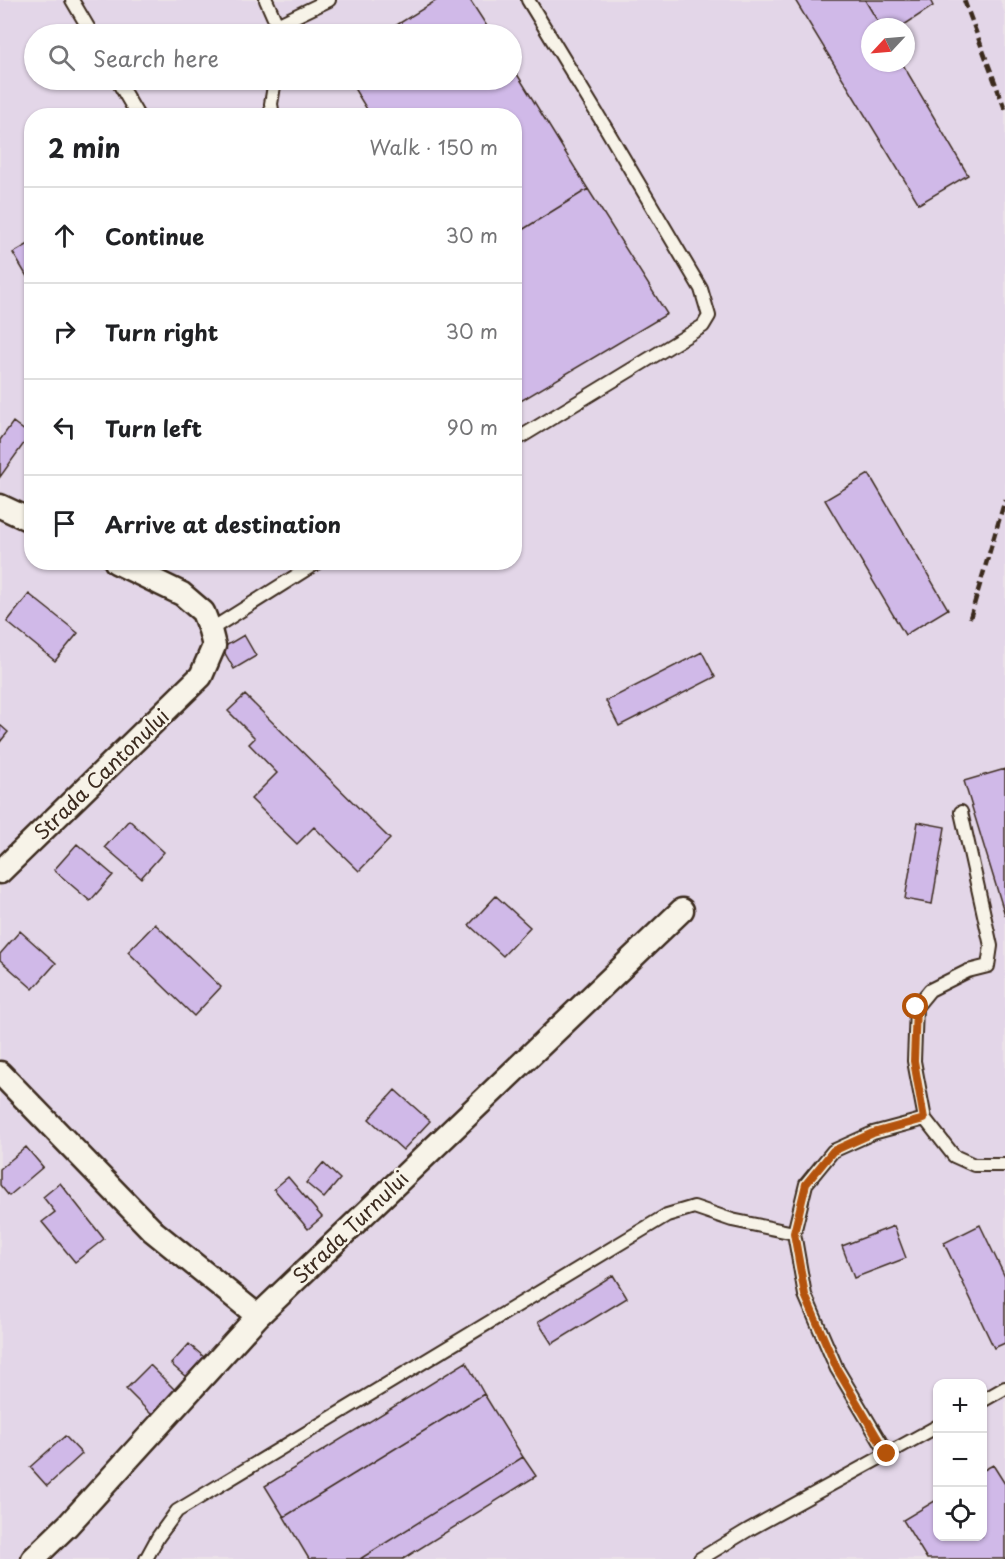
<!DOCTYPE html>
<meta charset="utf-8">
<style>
body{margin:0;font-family:"Playpen Sans",sans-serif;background:#f2f2f2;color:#202124}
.controls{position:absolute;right:18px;bottom:18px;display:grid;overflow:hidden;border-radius:12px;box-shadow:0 2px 4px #0004}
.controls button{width:54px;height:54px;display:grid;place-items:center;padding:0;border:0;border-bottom:2px solid #e0e0e0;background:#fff;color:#202124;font:30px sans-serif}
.compass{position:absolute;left:861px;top:18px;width:54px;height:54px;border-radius:50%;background:#fff;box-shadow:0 2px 4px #0004;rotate:244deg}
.stop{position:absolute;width:18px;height:18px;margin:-14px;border:4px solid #b45309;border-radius:50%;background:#fff}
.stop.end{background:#b45309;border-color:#fff;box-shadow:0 2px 6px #0008}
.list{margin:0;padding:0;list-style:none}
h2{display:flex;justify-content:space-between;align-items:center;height:78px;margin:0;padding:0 24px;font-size:26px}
h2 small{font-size:20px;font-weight:400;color:#757577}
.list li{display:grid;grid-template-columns:39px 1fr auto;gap:18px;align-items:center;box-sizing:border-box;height:96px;padding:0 24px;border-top:2px solid #e0e0e0}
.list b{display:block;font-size:22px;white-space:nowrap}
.list em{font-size:20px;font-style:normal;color:#757577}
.icon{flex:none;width:33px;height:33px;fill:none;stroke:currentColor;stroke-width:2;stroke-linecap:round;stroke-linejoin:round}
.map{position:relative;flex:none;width:1005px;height:1559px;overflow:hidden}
.search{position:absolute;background:#fff;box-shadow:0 2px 4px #0004;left:24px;top:24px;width:498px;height:66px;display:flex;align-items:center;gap:15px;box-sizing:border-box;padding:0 21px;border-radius:33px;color:#757577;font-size:22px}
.panel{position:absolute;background:#fff;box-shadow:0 2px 4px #0004;left:24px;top:108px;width:498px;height:462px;border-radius:24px}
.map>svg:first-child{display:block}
.built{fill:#e3d6e8;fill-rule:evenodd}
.building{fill:#d0b9e8;stroke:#3b2a1e;stroke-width:1.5}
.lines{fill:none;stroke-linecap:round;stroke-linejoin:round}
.service-casing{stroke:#3b2a1e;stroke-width:16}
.minor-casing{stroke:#3b2a1e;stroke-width:27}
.service{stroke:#f7f3e8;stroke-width:12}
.minor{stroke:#f7f3e8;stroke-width:22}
.rail{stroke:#3b2a1e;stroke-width:4.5;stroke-dasharray:9 4.5;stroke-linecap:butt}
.route{stroke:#b45309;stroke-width:8}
.labels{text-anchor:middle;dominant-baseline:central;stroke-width:5;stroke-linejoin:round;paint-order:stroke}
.street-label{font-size:20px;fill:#3b2a1e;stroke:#f7f3e8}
</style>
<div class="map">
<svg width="1005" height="1559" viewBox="0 0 1005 1559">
<rect width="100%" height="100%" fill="#ebe2e8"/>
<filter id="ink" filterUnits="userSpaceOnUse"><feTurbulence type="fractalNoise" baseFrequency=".0167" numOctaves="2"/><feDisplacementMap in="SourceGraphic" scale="12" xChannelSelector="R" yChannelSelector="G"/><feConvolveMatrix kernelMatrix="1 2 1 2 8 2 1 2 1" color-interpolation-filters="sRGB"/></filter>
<g filter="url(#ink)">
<!-- built -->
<path class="built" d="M0 0H1000L1005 14V1559H0ZM870 27H906V63H870ZM34 34H512V80H34ZM32 116H514V562H32ZM938 1384H982V1536H938Z"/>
<!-- building -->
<path class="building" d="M437 0H470L492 34H382Z
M795 0H865L881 27H870V63H902L968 175 919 204Z
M865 0H930L933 6 901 27H881Z
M512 66 588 189 514 235V116H371L349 80H512Z
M588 189 667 314 514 405V235Z
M32 242V285L13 253Z
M13 422 30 435 0 477V440Z
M869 474 948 609 905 635 825 500Z
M29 594 78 633 55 661 7 622Z
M244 635 256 656 234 669 222 648Z
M702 652 715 677 619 726 606 701Z
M245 695 390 839 359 871 314 827 297 844 251 799 277 773 249 744 255 738 228 711Z
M0 725 8 732 0 742Z
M1005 769V915L964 781Z
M129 820 164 852 141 878 105 847Z
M918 822 945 827 932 904 905 899Z
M77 844 113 875 90 901 54 870Z
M496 896 530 927 503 956 469 925Z
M155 924 221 987 194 1016 128 952Z
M20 931 56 963 33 989 0 960V954Z
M395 1090 430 1121 403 1150 369 1119Z
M26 1147 43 1167 9 1196 0 1185V1169Z
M323 1163 340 1179 324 1198 306 1183Z
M288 1177 322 1217 308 1229 274 1189Z
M60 1183 104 1239 75 1262 42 1222 55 1212 43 1197Z
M980 1225 1005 1277V1343L994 1348 944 1243Z
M894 1226 906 1258 854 1278 842 1246Z
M613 1275 627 1298 552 1344 538 1322Z
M189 1344 204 1357 186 1377 171 1364Z
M466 1362 484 1394 284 1517 265 1486Z
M150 1365 176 1391 152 1415 126 1389Z
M484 1394 523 1457 360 1559H309L284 1517Z
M65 1436 82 1454 47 1486 30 1467Z
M523 1457 536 1476 403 1559H360Z
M993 1465 1005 1484V1559H927L903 1520 938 1499V1536H982V1471Z"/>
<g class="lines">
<defs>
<path id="service" d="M72 0 92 34
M266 0 277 25V34
M277 25 329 0
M117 80 138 116
M273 116 271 104 275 80
M514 441 703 326 709 316 701 289 607 130 528 0
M210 630 318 562
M961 812 991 946 988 966 968 971 930 990 916 1007 914 1061 925 1119 954 1156 974 1165H1005
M982 1401 1005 1388
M887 1453 837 1369 805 1295 794 1233 806 1184 833 1151 873 1133 925 1119
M146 1559 158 1537 177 1511 667 1215 694 1207 732 1220 794 1233
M700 1559 748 1530 938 1426"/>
<path id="minor" d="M0 506 32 521
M0 872 201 676 214 646 210 630 203 612 182 594 116 562
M0 1073 153 1231 258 1316
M33 1559 68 1525 258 1316 682 910"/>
</defs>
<!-- service casing -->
<use href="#service" class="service-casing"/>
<!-- minor casing -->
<use href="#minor" class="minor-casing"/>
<!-- service -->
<use href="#service" class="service"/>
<!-- minor -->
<use href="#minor" class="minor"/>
<!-- rail -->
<path class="rail" d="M964 0 1005 109
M970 618 1005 500"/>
</g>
</g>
<g class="lines" filter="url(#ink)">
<!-- route -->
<path class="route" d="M887 1454 837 1369 805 1295 794 1233 806 1184 833 1151 873 1133 924 1119 914 1061 916 1007"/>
</g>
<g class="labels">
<!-- street labels -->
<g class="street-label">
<text transform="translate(101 774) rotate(-44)">Strada Cantonului</text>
<text transform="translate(350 1227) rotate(-44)">Strada Turnului</text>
</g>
</g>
</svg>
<div class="controls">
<button>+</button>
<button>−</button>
<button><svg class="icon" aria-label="locate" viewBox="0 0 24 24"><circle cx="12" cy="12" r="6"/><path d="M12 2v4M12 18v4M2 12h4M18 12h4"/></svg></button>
</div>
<svg class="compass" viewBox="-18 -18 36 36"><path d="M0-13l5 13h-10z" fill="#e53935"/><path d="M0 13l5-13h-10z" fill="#757577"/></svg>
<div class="stop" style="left:916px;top:1007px"></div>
<div class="stop end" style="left:887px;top:1454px"></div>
<div class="search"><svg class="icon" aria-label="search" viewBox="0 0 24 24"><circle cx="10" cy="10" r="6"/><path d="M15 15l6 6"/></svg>Search here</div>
<section class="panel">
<h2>2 min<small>Walk · 150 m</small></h2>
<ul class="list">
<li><svg class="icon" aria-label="ahead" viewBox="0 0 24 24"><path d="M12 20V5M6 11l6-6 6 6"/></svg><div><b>Continue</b></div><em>30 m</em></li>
<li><svg class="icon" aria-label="right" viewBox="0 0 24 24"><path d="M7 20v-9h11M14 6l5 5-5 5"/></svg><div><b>Turn right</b></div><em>30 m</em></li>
<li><svg class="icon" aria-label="left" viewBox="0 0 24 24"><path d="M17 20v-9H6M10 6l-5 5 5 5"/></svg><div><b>Turn left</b></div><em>90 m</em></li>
<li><svg class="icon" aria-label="arrive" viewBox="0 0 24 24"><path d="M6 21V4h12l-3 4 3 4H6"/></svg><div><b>Arrive at destination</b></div></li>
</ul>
</section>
</div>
